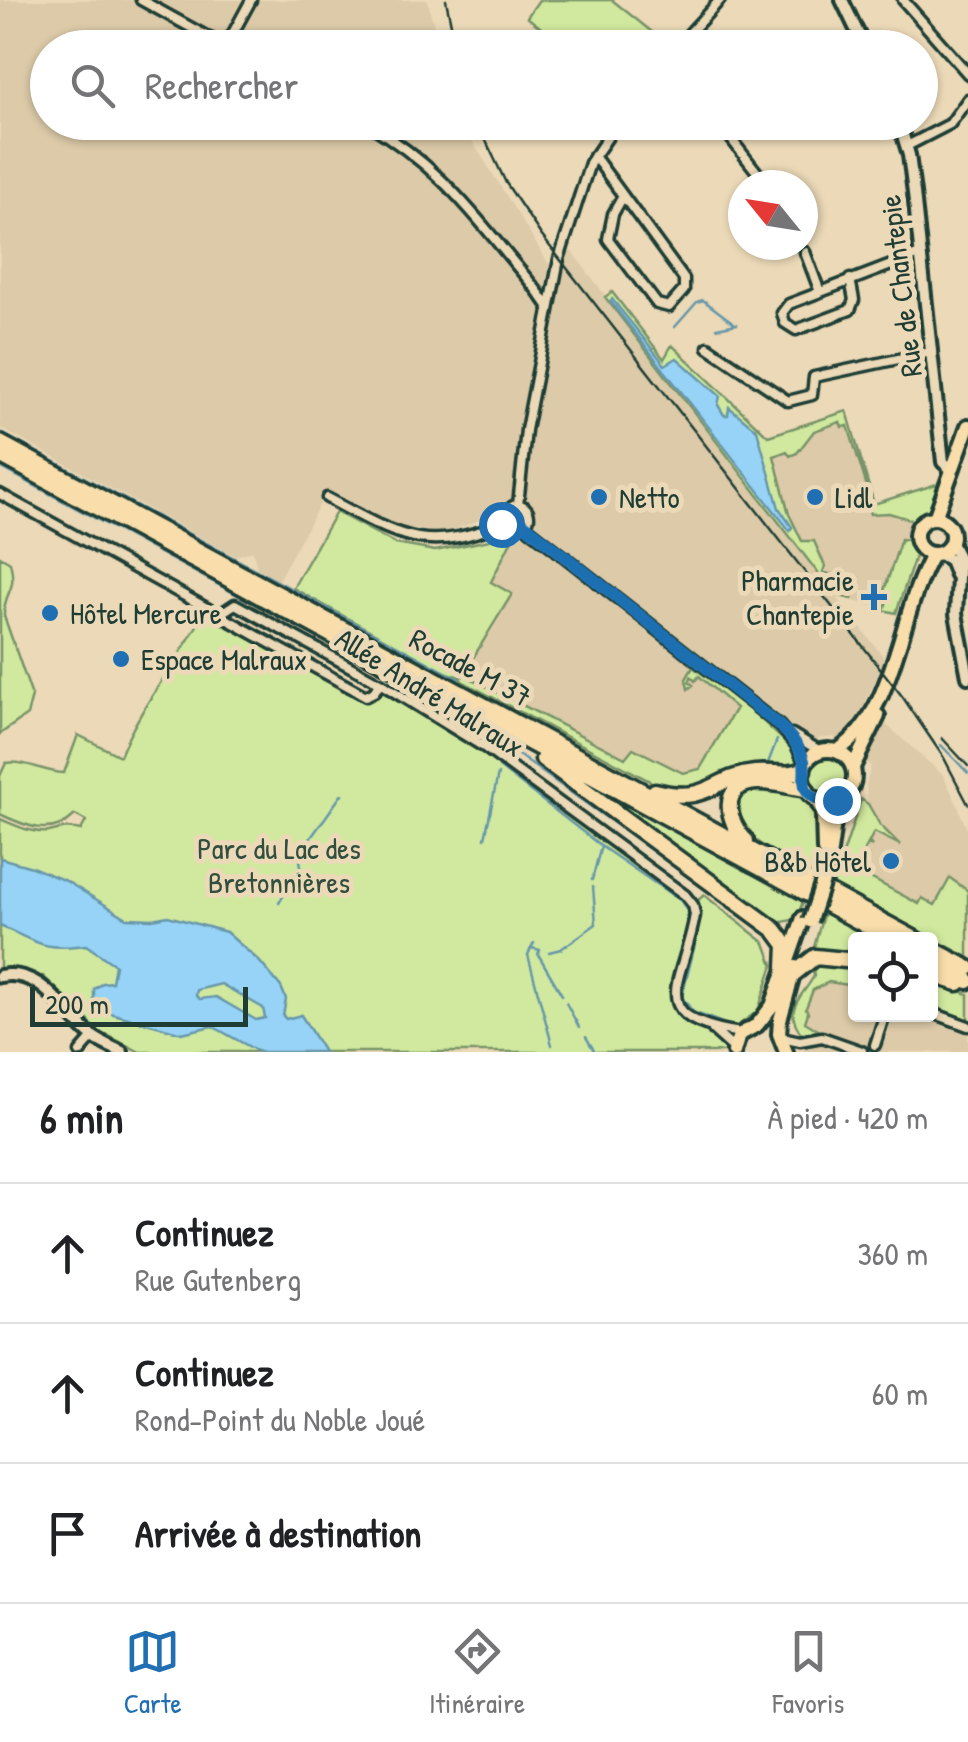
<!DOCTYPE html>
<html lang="fr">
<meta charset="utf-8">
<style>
body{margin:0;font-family:"Patrick Hand",sans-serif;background:#f6f6f6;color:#202124}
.controls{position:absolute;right:30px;bottom:30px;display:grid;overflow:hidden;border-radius:10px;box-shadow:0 2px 8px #0004}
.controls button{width:90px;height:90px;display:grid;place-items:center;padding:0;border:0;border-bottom:2px solid #e0e0e0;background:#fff;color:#202124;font:50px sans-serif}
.compass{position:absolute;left:728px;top:170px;width:90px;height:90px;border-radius:50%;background:#fff;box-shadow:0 2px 8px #0004;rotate:300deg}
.scale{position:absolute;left:30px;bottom:25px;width:218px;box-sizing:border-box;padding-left:10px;border:5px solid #1f3d34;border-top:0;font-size:28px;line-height:35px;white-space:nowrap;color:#1f3d34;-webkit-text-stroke:8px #ebd9b7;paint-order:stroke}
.stop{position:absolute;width:30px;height:30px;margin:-22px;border:8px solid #1f6fb2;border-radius:50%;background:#fff}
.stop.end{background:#1f6fb2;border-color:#fff;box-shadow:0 2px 10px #0008}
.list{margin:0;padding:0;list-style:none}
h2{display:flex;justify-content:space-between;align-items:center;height:130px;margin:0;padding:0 40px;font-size:42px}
h2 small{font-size:32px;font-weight:400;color:#757577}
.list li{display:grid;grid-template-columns:65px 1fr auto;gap:30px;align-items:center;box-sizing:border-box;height:140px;padding:0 40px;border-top:2px solid #e0e0e0}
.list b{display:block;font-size:38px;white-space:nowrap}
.list p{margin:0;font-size:32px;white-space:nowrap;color:#757577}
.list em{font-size:32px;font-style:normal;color:#757577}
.icon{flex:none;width:55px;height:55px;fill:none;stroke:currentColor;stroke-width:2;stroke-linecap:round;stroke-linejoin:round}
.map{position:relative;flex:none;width:968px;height:1052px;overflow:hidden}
.search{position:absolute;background:#fff;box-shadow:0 2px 8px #0004;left:30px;right:30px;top:30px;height:110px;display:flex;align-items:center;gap:25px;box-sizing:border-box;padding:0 35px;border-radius:55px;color:#757577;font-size:38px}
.sheet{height:550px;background:#fff}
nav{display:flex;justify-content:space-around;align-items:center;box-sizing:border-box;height:140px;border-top:2px solid #e0e0e0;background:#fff;font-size:28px;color:#757577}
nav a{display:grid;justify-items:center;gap:5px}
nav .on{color:#1f6fb2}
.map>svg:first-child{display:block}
.built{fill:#dccaa8}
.green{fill:#d1e99e;stroke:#789369;stroke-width:2.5}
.water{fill:#97d3f7;stroke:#6797a9;stroke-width:2.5;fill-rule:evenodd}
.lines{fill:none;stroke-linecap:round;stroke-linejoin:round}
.stream{stroke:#6797a9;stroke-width:2.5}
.minor-casing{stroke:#1f3d34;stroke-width:15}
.tertiary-casing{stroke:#1f3d34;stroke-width:18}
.primary-casing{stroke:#1f3d34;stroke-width:20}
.trunk-casing{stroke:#1f3d34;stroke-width:21}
.minor{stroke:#ebd9b7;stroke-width:8}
.tertiary{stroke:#ebd9b7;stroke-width:10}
.primary{stroke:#f9deab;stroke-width:12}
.trunk{stroke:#f9deab;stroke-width:14}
.rail{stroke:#1f3d34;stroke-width:2.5}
.primary-bridge-casing{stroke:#1f3d34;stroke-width:20;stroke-linecap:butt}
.primary-bridge{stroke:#f9deab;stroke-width:12}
.route{stroke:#1f6fb2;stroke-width:12}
.poi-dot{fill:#1f6fb2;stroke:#ebd9b7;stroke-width:4}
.labels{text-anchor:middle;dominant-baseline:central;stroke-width:10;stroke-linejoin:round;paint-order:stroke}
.street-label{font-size:30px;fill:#1f3d34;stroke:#ebd9b7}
.poi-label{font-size:30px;fill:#1f3d34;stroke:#ebd9b7;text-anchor:start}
.park-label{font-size:30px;fill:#314e3f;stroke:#ebd9b7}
</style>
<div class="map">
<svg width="968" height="1052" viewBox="0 0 968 1052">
<rect width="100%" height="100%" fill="#ebd9b7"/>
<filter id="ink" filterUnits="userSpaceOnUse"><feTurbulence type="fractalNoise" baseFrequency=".01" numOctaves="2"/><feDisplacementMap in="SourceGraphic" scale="20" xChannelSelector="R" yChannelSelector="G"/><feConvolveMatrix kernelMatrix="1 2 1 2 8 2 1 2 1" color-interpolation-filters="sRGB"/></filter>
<g filter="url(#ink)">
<!-- built -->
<path class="built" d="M0 0H427L440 47 48 48V122L461 123 548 263 564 275 569 248 803 553 768 436 847 411 874 504 940 483 934 504 912 518 906 538 916 554 896 613 836 596 885 659 864 705 943 775 957 804 968 832V891L949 878 927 919 846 863 868 804 866 784 871 766 834 737 819 738 797 767 646 781 462 681 460 677 494 628 512 594 491 583 513 535 492 515 445 533 396 526 327 491 278 580 257 568 253 551 235 556 0 428Z
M829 982 855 986 856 1014H930L931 1008 968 1022V1052H804L803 1036 815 1033 805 1023 811 991Z"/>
<!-- green -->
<path class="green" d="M539 0H612L652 32 640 47H566L527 17Z
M612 292 664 359 672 345 768 436 847 411 874 504 940 483 929 513 912 520 889 513 870 514 863 493 868 490 848 426 842 427 840 422 814 431 797 453 790 456 787 451 774 456 789 514 802 541H814L825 566 823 572 857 583 852 599 835 595 605 297Z
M336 512 396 544 435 551 514 535 491 582 512 594 462 676H466L625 758 633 748 683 773 700 769 736 708 699 676 695 681 691 677 689 682 693 685 688 689 686 679 693 667 752 711 797 753V767L689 790 661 787 462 681 460 677 445 672 293 588Z
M901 539 909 540 916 554 896 613 884 610 889 595 884 591Z
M0 556 10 562C18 594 3 590 4 616L32 696 27 715 0 734Z
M220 614 366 695 380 683 484 747 694 904 704 895 765 943 773 965 758 1011 741 1023 727 1047V1052H140L107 1035 102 1038 84 1024 89 1021 43 976C32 980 16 969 0 972V819C15 825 32 834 49 832 62 829 67 827 81 830L86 821 75 815C52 838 25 826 0 814V776L6 763C26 760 46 773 64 773L78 735 120 756C141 704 177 663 203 615Z
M806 775a22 22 0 1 1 44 0a22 22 0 1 1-44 0Z
M752 786C766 788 787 786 799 791 835 807 820 849 812 873L760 844 737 825 736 799Z
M603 790 803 901 797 919 778 923 603 794Z
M861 799 868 804 880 825 900 845 874 832 869 842 872 846 868 844 863 853 868 856 866 859 862 857 859 864 862 866 859 872 919 904 922 898 935 905 950 878 968 891V957L833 885Z
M824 912 876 939H856L855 956 812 954Z
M812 961 855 964V986L829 982 813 990 806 1008 808 1013 805 1022 818 1030 803 1036C781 1008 802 998 814 976Z
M930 979 968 994V1022L931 1008Z"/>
<!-- water -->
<path class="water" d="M612 299 665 365 677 358 720 396 718 405 724 415H728L729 407 757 430 779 508 792 527 790 531 610 301Z
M0 858 32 867 66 881 127 918 152 919 168 916 226 932 259 961 281 987 286 999 283 1016 286 1019 301 1015 324 1052H259L212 1026 182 1033 103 1011 94 1003V989L103 983 112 982 115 965 86 945C41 951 38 942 0 926ZM221 984 263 1008 265 1018 256 1020 216 997 200 999 196 996 197 990Z"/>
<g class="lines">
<!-- stream -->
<path class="stream" d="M675 327 697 302 703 300 735 324
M717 328 737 324
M0 432 459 679
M0 467 388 676 493 737 768 933
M941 745 968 773
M768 763 777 740
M499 767 601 846 592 880
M485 838 498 774
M602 847 681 901 687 911V922
M300 853 342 794
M279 903 301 866 300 860
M697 936 682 997 693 1012 725 1024
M534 943 531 948 540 950 538 954 562 995
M531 948 528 955 552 1045
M549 952 561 949 596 924 593 887
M566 1003 579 1027
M586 1037 595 1052"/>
<defs>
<path id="minor" d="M141 0 228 48
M903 0 968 74
M226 46 251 0
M676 48 720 0
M365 122C428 160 460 196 506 253 521 272 537 288 549 308
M718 122 767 185
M907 146 950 124 968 99
M594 156 684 279V290L669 307 657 304 608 239 613 214 622 198
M805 252 820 292
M850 279 854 300 850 310 796 330 785 323 782 313 789 304 920 254
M708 347 788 401 812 395 814 377 931 352
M0 494 366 696 374 692 380 683
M327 498C401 538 426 555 509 521
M518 505 526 430 559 259 590 163 618 122
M507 516a11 11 0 1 1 22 0a11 11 0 1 1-22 0Z
M524 525 780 726 796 745 805 764
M220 614 235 604 380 683 484 747 685 895 693 905 695 915C684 983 640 1018 741 1033
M792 734 820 751
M930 1012 968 1026
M713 1030 734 1049
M782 1037 800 1041 822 1037 862 1051
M875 1045 885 1014
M80 1052 93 1037"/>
<path id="tertiary" d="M842 0 865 48
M899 122 909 155 914 193 943 462 952 470
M951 543 959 559 956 614 968 677
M940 554 950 560 956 575
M0 976C42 967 64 1014 92 1036 101 1043 112 1047 122 1052"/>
<path id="primary" d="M935 518 968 426
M916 536a18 18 0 1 1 36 0a18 18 0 1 1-36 0Z
M802 776a26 26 0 1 1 52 0a26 26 0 1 1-52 0Z
M837 751C897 713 898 612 933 554
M853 767 878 716
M816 799 823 813 824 850
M828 866 837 800
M734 1052 739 1035 757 1025 772 1006 803 918
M786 1052 779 1034 780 1020 795 967"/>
<path id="trunk" d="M0 443 915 939
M0 455 891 939
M543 759 775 930 786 945 785 967
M655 791C710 805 712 777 755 773 773 771 785 777 803 770
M746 841C726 821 719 784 757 782 773 781 790 787 806 789
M930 948 968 968
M930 961 968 981
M930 974 958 983
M792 975 815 957 856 961"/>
</defs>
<!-- minor casing -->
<use href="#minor" class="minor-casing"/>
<!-- tertiary casing -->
<use href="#tertiary" class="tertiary-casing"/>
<!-- primary casing -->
<use href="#primary" class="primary-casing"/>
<!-- trunk casing -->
<use href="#trunk" class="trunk-casing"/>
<!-- minor -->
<use href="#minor" class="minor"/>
<!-- tertiary -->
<use href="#tertiary" class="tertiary"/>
<!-- primary -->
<use href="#primary" class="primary"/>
<!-- trunk -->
<use href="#trunk" class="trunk"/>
<!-- rail -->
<path class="rail" d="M446 0 456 48
M477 122 506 183 541 235 902 696 944 758 968 804
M942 738 968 766"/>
<defs>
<path id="primary-bridge" d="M810 921 828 866"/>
</defs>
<!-- primary-bridge casing -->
<use href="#primary-bridge" class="primary-bridge-casing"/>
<!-- primary-bridge -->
<use href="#primary-bridge" class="primary-bridge"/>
</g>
</g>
<g class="lines" filter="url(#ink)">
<!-- route -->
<path class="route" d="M501 524 509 521 516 526 524 524 780 726C789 734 801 748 804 761 807 781 796 790 823 802L837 800"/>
</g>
<!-- markers -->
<g class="poi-dot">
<circle cx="599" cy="497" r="10"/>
<circle cx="815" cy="497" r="10"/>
<path d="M869 582h10v10h10v10h-10v10h-10v-10h-10v-10h10z"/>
<circle cx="50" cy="613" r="10"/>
<circle cx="121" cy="659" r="10"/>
<circle cx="891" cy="861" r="10"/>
</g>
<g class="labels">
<!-- street labels -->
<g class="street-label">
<text transform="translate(900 286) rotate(-97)">Rue de Chantepie</text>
<text transform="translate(471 667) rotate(28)">Rocade M 37</text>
<text transform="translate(430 692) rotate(32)">Allée André Malraux</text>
</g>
<!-- poi labels -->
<g class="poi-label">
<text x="619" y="497">Netto</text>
<text x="835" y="497">Lidl</text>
<text x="854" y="580" text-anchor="end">Pharmacie<tspan x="854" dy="34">Chantepie</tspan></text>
<text x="70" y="613">Hôtel Mercure</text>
<text x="141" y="659">Espace Malraux</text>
<text x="871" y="861" text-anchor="end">B&amp;b Hôtel</text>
</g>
<!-- park labels -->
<g class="park-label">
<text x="279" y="848">Parc du Lac des<tspan x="279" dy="34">Bretonnières</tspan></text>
</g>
</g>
</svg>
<div class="controls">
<button><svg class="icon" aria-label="locate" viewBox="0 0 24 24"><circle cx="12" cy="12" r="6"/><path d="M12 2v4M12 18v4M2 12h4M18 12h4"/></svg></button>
</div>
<svg class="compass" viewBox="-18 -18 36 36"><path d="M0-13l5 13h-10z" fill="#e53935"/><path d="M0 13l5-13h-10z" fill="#757577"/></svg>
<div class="scale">200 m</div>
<div class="stop" style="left:501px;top:524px"></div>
<div class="stop end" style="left:837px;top:800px"></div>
<div class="search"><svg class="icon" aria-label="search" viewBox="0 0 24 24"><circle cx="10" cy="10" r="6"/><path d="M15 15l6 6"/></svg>Rechercher</div>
</div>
<section class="sheet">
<h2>6 min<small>À pied · 420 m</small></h2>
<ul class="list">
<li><svg class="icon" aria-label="ahead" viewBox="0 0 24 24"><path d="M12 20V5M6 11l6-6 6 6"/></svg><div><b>Continuez</b><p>Rue Gutenberg</p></div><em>360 m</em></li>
<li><svg class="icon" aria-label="ahead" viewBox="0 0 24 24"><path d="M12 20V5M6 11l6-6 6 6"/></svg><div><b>Continuez</b><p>Rond-Point du Noble Joué</p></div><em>60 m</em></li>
<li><svg class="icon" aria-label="arrive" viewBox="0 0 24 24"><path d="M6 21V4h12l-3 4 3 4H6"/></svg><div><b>Arrivée à destination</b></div></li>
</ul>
</section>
<nav>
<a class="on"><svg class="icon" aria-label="map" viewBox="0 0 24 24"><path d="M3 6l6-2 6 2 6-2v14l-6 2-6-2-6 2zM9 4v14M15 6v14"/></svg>Carte</a>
<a><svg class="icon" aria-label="directions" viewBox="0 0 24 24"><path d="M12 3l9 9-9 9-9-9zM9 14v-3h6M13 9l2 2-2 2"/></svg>Itinéraire</a>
<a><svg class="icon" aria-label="saved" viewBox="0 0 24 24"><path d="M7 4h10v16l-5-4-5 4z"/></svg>Favoris</a>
</nav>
